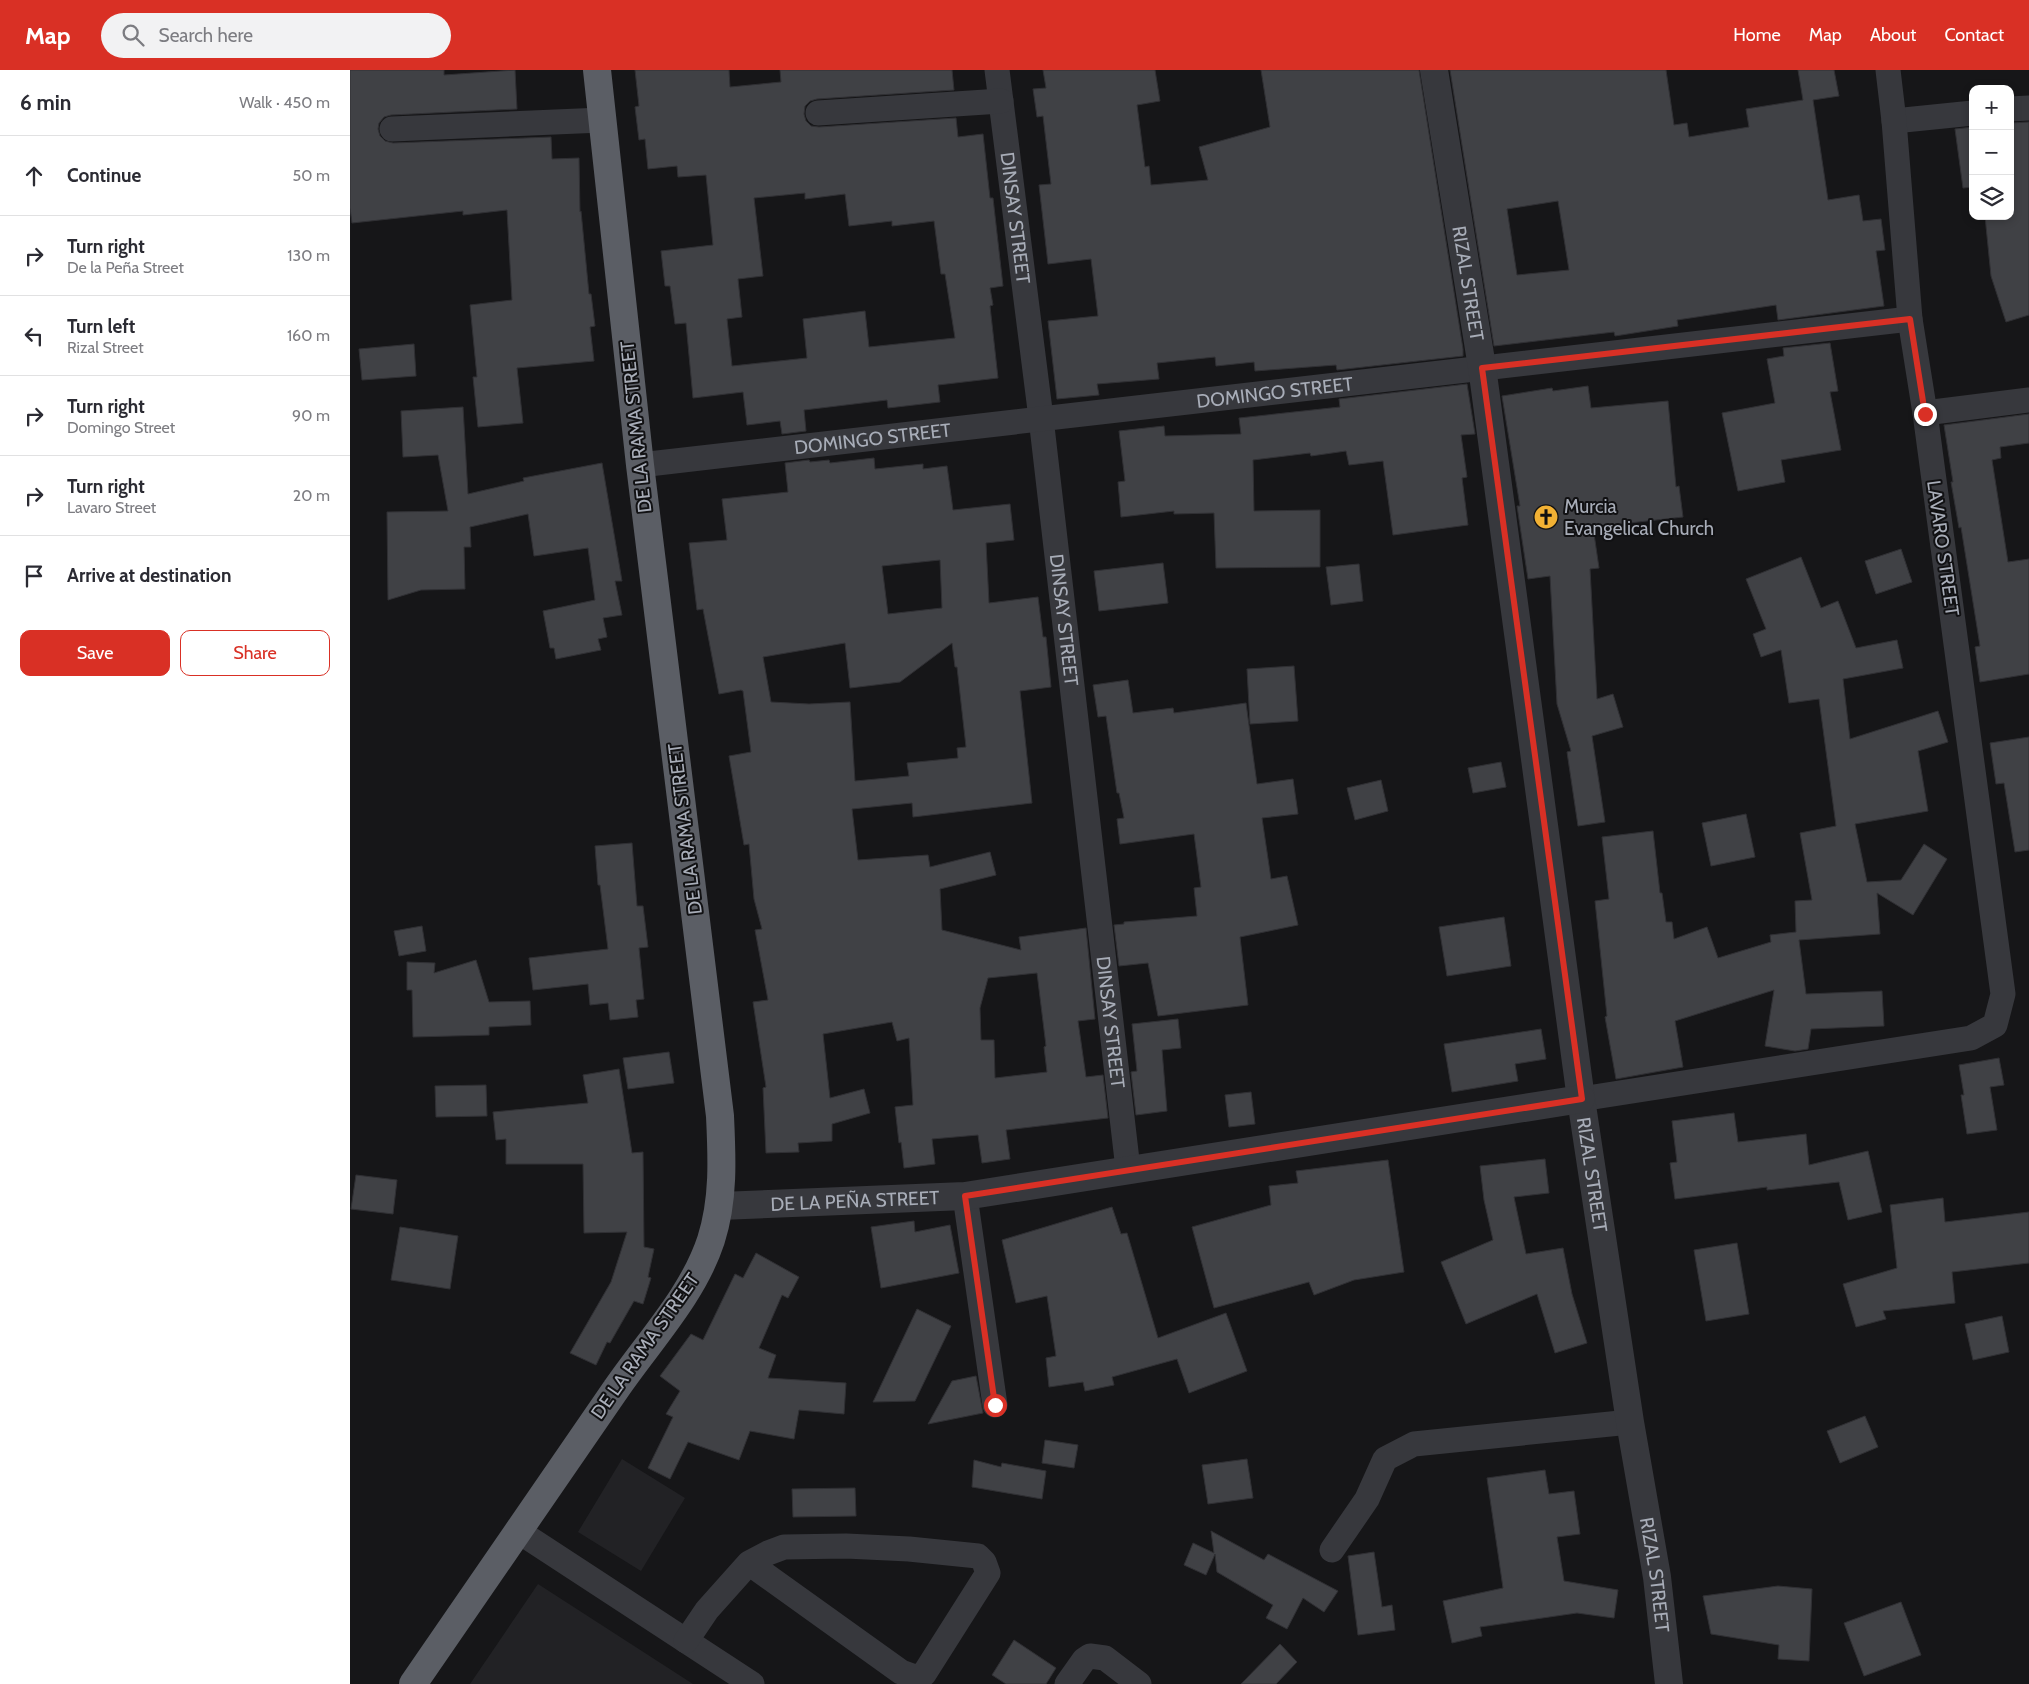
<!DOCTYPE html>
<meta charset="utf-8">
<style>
body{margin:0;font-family:Cabin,sans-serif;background:#f2f2f3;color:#2b2b33}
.controls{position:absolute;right:15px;top:15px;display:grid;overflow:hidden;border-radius:10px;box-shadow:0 2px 8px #0003}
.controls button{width:45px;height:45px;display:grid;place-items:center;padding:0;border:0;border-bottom:1px solid #e1e1e2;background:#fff;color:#2b2b33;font:25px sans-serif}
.stop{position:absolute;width:15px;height:15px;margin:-11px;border:4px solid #d93025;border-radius:50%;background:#fff}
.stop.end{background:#d93025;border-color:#fff;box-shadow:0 1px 5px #0008}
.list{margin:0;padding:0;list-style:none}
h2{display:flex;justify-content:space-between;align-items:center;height:65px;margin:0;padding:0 20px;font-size:21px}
h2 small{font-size:16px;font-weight:400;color:#7c7c81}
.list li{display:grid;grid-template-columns:32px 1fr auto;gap:15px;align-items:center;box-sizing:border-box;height:80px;padding:0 20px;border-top:1px solid #e1e1e2}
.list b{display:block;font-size:19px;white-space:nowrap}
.list p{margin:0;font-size:16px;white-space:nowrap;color:#7c7c81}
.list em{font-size:16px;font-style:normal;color:#7c7c81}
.actions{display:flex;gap:10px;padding:15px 20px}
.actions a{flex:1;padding:11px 0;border:1px solid #d93025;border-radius:10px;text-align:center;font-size:18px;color:#d93025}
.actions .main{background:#d93025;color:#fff}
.icon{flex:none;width:28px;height:28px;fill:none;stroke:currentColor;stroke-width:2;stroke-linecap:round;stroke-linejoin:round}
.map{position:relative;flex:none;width:1679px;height:1614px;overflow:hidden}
header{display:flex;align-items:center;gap:30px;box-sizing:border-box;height:70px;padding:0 25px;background:#d93025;color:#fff}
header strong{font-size:24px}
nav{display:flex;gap:28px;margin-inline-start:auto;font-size:18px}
.search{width:350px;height:45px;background:#f2f2f3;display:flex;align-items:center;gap:12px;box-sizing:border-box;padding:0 18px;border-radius:28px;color:#7c7c81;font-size:19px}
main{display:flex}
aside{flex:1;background:#fff}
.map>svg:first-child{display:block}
.built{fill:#222225}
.building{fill:#404145;stroke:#303034;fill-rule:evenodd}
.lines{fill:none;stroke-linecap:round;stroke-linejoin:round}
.minor{stroke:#37383d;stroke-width:25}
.tertiary{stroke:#37383d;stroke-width:28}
.trunk{stroke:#5b5e65;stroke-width:28}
.route{stroke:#d93025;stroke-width:6}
.labels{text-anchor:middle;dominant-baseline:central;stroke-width:4;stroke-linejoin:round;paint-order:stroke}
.street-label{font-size:19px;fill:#a8adb8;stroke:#111113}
.poi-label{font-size:19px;fill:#a8adb8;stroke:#111113;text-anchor:start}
</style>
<header>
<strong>Map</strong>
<div class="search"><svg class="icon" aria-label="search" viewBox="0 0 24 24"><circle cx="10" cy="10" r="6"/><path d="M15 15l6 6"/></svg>Search here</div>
<nav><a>Home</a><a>Map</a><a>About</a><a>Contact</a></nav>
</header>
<main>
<aside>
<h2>6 min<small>Walk · 450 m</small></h2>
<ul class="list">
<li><svg class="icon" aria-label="ahead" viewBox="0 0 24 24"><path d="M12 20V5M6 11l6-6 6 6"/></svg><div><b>Continue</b></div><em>50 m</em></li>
<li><svg class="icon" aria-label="right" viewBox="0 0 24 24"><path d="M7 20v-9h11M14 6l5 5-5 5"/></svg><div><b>Turn right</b><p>De la Peña Street</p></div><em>130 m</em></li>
<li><svg class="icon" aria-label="left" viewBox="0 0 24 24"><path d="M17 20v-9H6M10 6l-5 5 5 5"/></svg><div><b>Turn left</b><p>Rizal Street</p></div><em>160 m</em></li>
<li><svg class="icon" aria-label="right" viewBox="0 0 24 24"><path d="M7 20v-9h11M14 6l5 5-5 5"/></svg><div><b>Turn right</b><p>Domingo Street</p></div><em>90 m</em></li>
<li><svg class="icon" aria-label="right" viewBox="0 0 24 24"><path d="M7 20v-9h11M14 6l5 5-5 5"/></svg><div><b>Turn right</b><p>Lavaro Street</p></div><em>20 m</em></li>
<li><svg class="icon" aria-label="arrive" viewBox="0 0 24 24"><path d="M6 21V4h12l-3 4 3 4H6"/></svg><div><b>Arrive at destination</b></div></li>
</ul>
<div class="actions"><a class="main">Save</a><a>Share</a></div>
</aside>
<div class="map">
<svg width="1679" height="1614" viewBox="0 0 1679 1614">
<rect width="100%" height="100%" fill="#161618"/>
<!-- built -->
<path class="built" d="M272 1389 335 1428 291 1501 228 1462Z
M188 1514 343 1614H120Z"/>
<!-- building -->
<path class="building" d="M0 0H94V5L165 0 167 39 41 45 34 47 29 53 28 59 30 66 35 71 43 73 201 67 202 89 229 88 230 142 231 141 239 224H241L245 256 240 257 244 291 167 298 173 353 128 357 123 307H127L120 235 162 230 157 140 113 145V141L2 153 0 138Z
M285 0H379L380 17 431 12 430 0H602L604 20 467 29 460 31 455 36 454 44 456 51 461 56 469 57 606 48 608 67 633 64 640 128H643L653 216 640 218 643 235 640 236 648 308 588 315 590 332 538 338 537 330 454 340 456 361 432 364 430 351 397 355 393 322 343 328 336 253 325 254 320 216H315L311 181 363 175 356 105 328 107 327 96 298 99 295 69 289 70 285 37 289 36ZM455 123V129L495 124 499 156 542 151V156L584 151 591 204H595L605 268 519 277 515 241 453 249 457 288 382 296 377 249 392 247 388 209 413 206 404 128Z
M693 0H805L810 31 787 35 795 97 799 96 801 115 858 110 849 77 920 57 911 0H1069L1113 279V286L987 300 986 295 905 301 904 292 866 296 865 287 807 293 809 309 747 314 749 325 707 329 698 251 748 246 741 189 698 194 689 115 701 114 693 46 687 47 683 19 696 18Z
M1100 0H1316L1324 55 1337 53 1339 67 1399 57 1396 39 1453 30 1448 0H1484L1489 26 1463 30 1478 130 1509 125 1513 151 1531 149 1535 180 1526 181 1534 236 1428 250 1426 235 1327 250 1328 256 1265 266 1264 262 1144 276ZM1208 131 1219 200 1167 205 1157 139Z
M1679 52V245L1656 252 1641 206 1635 146H1660V53Z
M1623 57V117L1613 118 1605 59Z
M1480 273 1488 321 1480 322 1491 380 1431 390 1435 412 1388 421 1372 343 1425 333 1417 289 1434 286 1433 278Z
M64 274 66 306 12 310 9 279Z
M1117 314 1125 364 1111 365 1117 407 1112 408 1118 455 1043 465 1033 391 999 395 996 381 961 386 960 383 903 390 904 441 970 440V497L866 498 864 443 824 444V441L771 447 768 412 775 411 769 361 814 356 815 366 891 364 889 348 990 337 989 329Z
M1238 316 1241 338 1318 331 1326 417 1329 416 1333 447 1243 457 1249 498 1240 499 1247 629 1263 624 1273 657 1242 666 1255 752 1228 756 1217 682 1221 681 1207 634 1200 506 1178 509 1167 436H1170L1152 326 1202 318 1203 321Z
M113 337 118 424 174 411 173 408 252 393 272 511H265L272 545 253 548 257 567 248 569 251 580 206 589 204 578H200L193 541 245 530 238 478 184 486 178 444 120 457 121 477H114L115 519 71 520 38 530 37 442 98 441 88 385 53 387 51 341Z
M1679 344V373L1650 377 1651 388 1642 390 1658 492 1679 489V604L1630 612 1625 577 1630 576 1611 457 1609 458 1601 412H1603L1594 355Z
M524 388 525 399 573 394V399L597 396 603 440 660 434 664 470 636 473 639 533 688 527 693 567H696L701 617 670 621 682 733 563 747 562 733 502 739 508 790 578 785 580 797 640 782 646 805 590 819 592 860 671 880 669 867 736 858 745 949 728 951 736 1007 753 1005 758 1048 656 1060 660 1089 632 1093 628 1065 582 1069 585 1094 554 1098 551 1072 549 1073 545 1037 563 1035 559 968 547 971 542 952 473 964 480 1028 514 1019 520 1043 482 1054V1071L448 1073 449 1082 416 1083 413 1018 416 1017 403 932 418 930 405 860 412 859 404 829 399 774 394 775 379 686 401 682 393 621 391 620 369 624 353 539 347 540 339 473 377 470 372 429 438 422 435 393 459 390 460 392 479 390 480 393ZM590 490 592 538 538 544 532 496ZM495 573 500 618 550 612 602 573 605 597H607L616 677 607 678 608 688 557 693 559 706 505 711 500 632 459 634 421 632 413 587ZM687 903 696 976 694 977 697 1002 645 1008 644 970H631L630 938 638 908Z
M1551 479 1562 512 1526 524 1515 491Z
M1451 487 1471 538 1488 531 1506 578 1547 570 1553 598 1493 609 1500 669 1588 641 1598 672 1568 681 1578 741 1505 754 1517 812 1551 810 1574 774 1597 789 1563 845 1527 823 1530 864 1449 870 1456 924 1532 921 1534 956 1461 959 1458 979 1445 981 1415 976 1424 920 1325 951 1333 997 1266 1009 1255 947 1257 946 1245 831 1259 829 1252 767 1303 761 1310 823H1312L1316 852H1322L1324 869 1357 857 1368 888 1421 872 1420 865 1446 862 1445 831 1462 830 1450 763 1486 756 1469 629 1439 633 1431 580 1411 587 1403 564 1416 559 1396 509Z
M813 493 818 533 749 541 744 501Z
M1009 494 1013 531 981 535 976 497Z
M944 596 948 651 900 654 897 599Z
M778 610 783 643 823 638 824 643 896 633 907 714 943 709 948 744 912 748 921 809 937 806 948 855 890 867 898 935 808 946 798 893 769 896 764 855 774 854V852L847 846 844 818 851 817 844 764 770 774 767 749 774 748 769 723H767L756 646 748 647 743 615Z
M1679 667V780L1665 782 1654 713 1646 714 1640 673Z
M1151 692 1156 717 1123 723 1118 698Z
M1031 710 1038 741 1005 750 997 718Z
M1396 744 1405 787 1361 796 1352 753Z
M282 773 287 836H293L298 877 289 878 294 929 286 930 288 947 260 950 258 933 240 935 238 914 183 920 179 888 258 879 250 815H248L245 776Z
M1154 847 1161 896 1097 906 1089 857Z
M72 856 76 881 49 886 44 861Z
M126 890 139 932 180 931 181 955 139 957V965L63 967 62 920H57V892L85 893 84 903Z
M828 949 831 978 812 980 817 1041 786 1045 781 1002 787 1001 782 954Z
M1191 959 1196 989 1165 994 1168 1011 1102 1022 1094 974Z
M319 982 324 1013 278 1019 273 988Z
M1649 988 1654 1015 1640 1017 1647 1060 1617 1064 1611 1025H1614L1609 995Z
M269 999 282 1083 293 1082 294 1177 304 1179 298 1207 301 1208 293 1234 284 1231 260 1273 257 1272 246 1295 220 1283 261 1212 277 1162 234 1163 233 1094H156V1069L146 1070 143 1042 238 1033 233 1005Z
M136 1015 137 1046 86 1047 85 1016Z
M901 1022 905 1054 879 1057 875 1025Z
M1384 1043 1388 1072 1456 1064 1459 1095 1518 1081 1532 1142 1498 1150 1489 1112 1417 1120V1117L1325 1129 1320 1093 1327 1092 1322 1051Z
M1195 1089 1199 1123 1164 1127 1176 1184 1213 1178 1222 1224 1237 1273 1205 1283 1187 1224 1116 1254 1091 1192 1143 1170 1134 1130 1130 1096Z
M1038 1090 1054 1202 1004 1210 964 1225 959 1212 864 1238 842 1157 921 1135 919 1116 948 1113 946 1101Z
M6 1105 47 1110 43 1144 1 1139Z
M1593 1128 1595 1152 1679 1142V1193L1602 1202 1605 1233 1533 1241 1536 1249 1506 1257 1493 1214 1547 1198 1540 1135Z
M762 1137 771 1164 777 1163 808 1268 876 1243 897 1301 839 1323 827 1289 762 1307 764 1315 735 1321 733 1312 699 1317 696 1288 706 1286 697 1226 666 1233 652 1170Z
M564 1151 565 1162 600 1155 609 1203 531 1218 521 1157Z
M50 1157 108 1166 100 1219 41 1210Z
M1387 1173 1399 1244 1356 1251 1344 1180Z
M406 1183 449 1207 438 1228 432 1225 409 1278 426 1285 418 1308 496 1313 494 1344 449 1340 444 1369 400 1361 389 1390 338 1372 320 1409 298 1398 323 1347 316 1344 330 1321 310 1306 341 1264 353 1270 385 1204 393 1208Z
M567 1239 601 1256 565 1331 523 1332Z
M1652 1246 1659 1282 1623 1290 1615 1254Z
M626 1306 633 1343 578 1354 602 1311Z
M1515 1346 1528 1377 1490 1393 1477 1361Z
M695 1370 728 1375 724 1398 692 1393Z
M897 1389 903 1428 858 1434 852 1395Z
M624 1390 651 1397 652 1393 696 1401 692 1429 622 1417Z
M1195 1400 1199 1424 1224 1421 1230 1464 1207 1467 1214 1511 1268 1520 1264 1548 1227 1543 1130 1557 1132 1566 1102 1573 1093 1531 1153 1518 1137 1408Z
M505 1418 506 1446 443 1447 442 1419Z
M861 1461 914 1490 918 1484 988 1521 974 1542 953 1528 937 1559 916 1548 923 1535 867 1502 865 1484 856 1505 834 1495 843 1473 864 1483Z
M1024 1482 1032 1537 1042 1535 1045 1560 1008 1565 998 1486Z
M1428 1516 1462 1519 1459 1591 1428 1589 1429 1575 1361 1564 1353 1526Z
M1551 1532 1571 1585 1514 1606 1494 1553Z
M664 1570 706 1598 696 1614H656L642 1605Z
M930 1574 947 1592 926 1614H891Z"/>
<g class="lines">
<!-- minor -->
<g class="minor">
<path id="s1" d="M647 0 691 348 778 1099"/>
<path d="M1660 39 1679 38"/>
<path d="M468 43 651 31"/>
<path d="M1544 51 1623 43"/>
<path d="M42 59 252 50"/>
<path d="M1575 343 1679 330"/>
<path id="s2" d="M290 395 1560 249"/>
<path d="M1231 1029 1621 968 1645 955 1653 924 1575 343 1560 249 1544 51 1538 0"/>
<path d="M615 1126 645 1335"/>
<path d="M168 1461 402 1614"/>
<path d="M982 1480 1017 1429 1035 1389 1064 1374 1280 1352"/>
<path d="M336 1571 357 1540 399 1493 418 1483 434 1477 496 1476 559 1479 628 1486 634 1492 638 1503 574 1604 565 1607 551 1602 399 1493"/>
<path d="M717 1614 734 1590 740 1586 755 1588 789 1614"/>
</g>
<!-- tertiary -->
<g class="tertiary">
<path id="s3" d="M1084 0 1132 297 1231 1029 1280 1352 1307 1507 1319 1614"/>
<path id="s4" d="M370 1136 615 1126 1231 1029"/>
</g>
<!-- trunk -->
<path class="trunk" d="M63 1614C130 1515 198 1417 266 1319 299 1271 343 1225 361 1170 374 1129 372 1088 370 1046L290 395 247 0"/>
</g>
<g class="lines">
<!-- route -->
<path class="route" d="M645 1335 615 1126 1232 1029 1132 298 1560 249 1575 344"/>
</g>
<!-- icons -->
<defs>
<symbol id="church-disc" viewBox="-11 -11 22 22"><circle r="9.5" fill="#f2b134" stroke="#111113"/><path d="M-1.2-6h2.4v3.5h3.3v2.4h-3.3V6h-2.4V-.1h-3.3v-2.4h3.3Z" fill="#111"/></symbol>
</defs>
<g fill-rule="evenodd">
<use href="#church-disc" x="1182" y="433" width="28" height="28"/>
</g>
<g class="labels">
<!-- street labels -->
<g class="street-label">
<text stroke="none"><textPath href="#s1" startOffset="149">DINSAY STREET</textPath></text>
<text stroke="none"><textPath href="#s3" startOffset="216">RIZAL STREET</textPath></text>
<text stroke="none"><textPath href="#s2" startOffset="639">DOMINGO STREET</textPath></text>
<text transform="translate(286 357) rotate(-96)">DE LA RAMA STREET</text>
<text stroke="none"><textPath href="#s2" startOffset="234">DOMINGO STREET</textPath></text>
<text transform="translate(1593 478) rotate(82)">LAVARO STREET</text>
<text stroke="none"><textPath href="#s1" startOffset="554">DINSAY STREET</textPath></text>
<text transform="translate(335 759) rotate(-97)">DE LA RAMA STREET</text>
<text stroke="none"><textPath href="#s1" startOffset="959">DINSAY STREET</textPath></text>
<text stroke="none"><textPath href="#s3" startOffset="1116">RIZAL STREET</textPath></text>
<text stroke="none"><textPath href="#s4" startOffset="135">DE LA PEÑA STREET</textPath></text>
<text transform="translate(295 1276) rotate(-55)">DE LA RAMA STREET</text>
<text stroke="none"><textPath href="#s3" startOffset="1521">RIZAL STREET</textPath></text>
</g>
<!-- poi labels -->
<g class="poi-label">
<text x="1214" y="436">Murcia<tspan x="1214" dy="22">Evangelical Church</tspan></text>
</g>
</g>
</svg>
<div class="controls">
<button>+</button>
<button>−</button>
<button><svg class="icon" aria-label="layers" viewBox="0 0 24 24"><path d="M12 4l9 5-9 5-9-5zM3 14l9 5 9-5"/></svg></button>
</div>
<div class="stop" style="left:645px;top:1335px"></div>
<div class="stop end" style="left:1575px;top:344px"></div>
</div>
</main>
